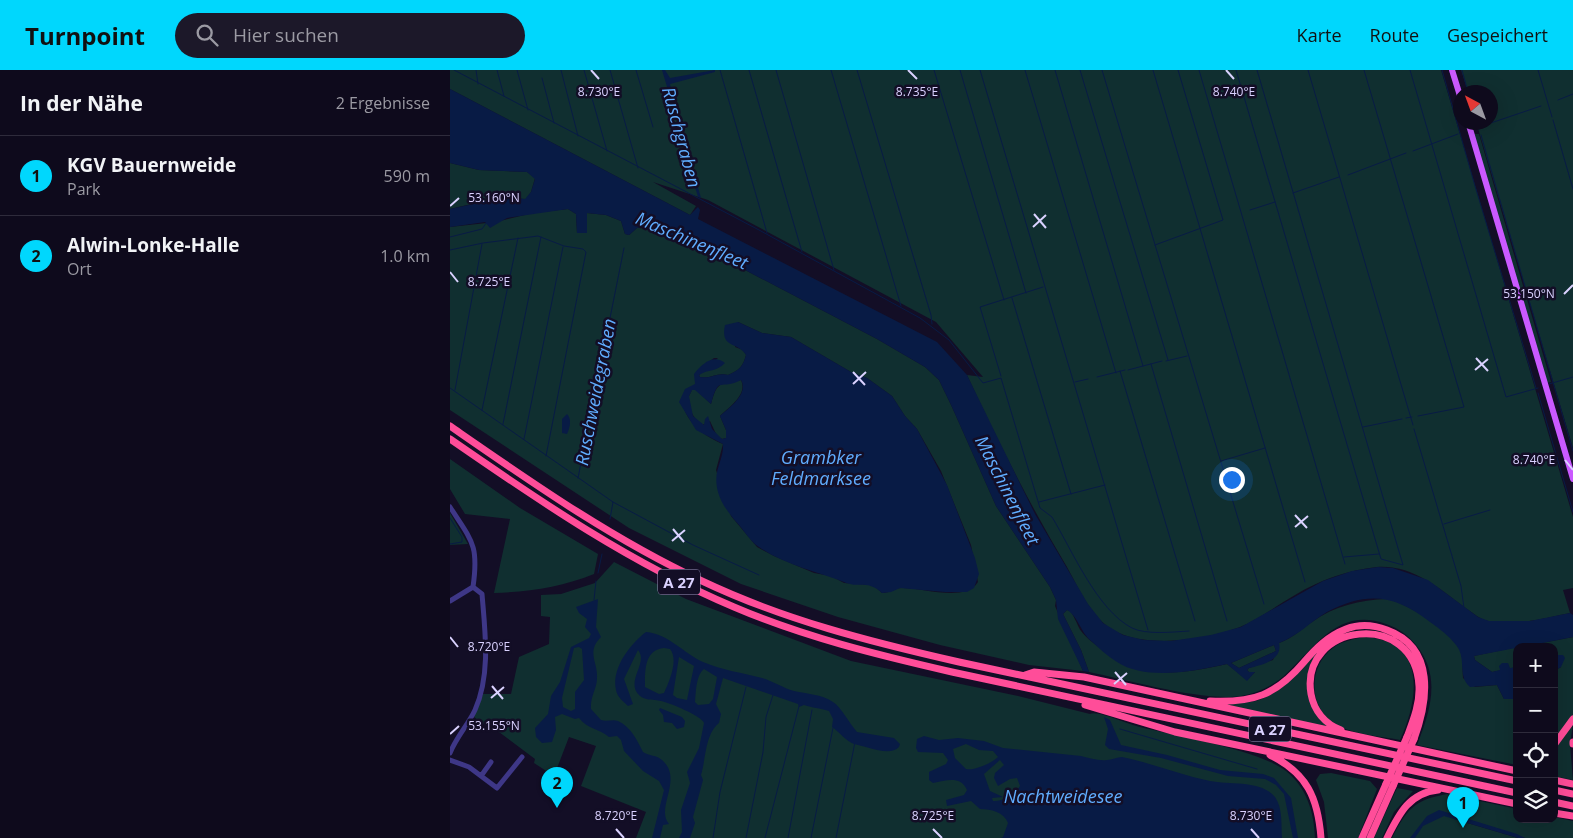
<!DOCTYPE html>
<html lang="de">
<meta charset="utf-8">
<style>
body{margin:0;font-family:"Open Sans",sans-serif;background:#1c1829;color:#f1f3f6}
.controls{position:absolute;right:15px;bottom:15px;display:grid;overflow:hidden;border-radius:10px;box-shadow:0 5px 20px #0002}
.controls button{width:45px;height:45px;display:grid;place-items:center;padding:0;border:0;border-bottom:1px solid #2e2b3b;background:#0e0a1c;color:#f1f3f6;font:25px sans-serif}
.compass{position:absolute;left:1003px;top:15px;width:45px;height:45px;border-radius:50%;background:#0e0a1c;box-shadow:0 5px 20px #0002;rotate:319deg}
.you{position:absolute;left:781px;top:409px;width:18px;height:18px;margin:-12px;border:4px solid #fff;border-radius:50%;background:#1a73e8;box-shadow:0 0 0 8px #1a73e833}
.badge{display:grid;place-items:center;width:32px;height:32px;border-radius:50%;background:#00d7fd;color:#111;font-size:16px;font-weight:700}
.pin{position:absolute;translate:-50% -41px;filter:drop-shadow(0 1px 2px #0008)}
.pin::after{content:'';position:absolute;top:26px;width:18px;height:15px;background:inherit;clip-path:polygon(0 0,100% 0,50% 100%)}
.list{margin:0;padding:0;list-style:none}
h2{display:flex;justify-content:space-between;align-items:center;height:65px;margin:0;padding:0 20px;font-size:21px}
h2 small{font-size:16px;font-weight:400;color:#9b9aa3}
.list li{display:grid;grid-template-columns:32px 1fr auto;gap:15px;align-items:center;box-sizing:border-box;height:80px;padding:0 20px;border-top:1px solid #2e2b3b}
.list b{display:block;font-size:19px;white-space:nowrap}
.list p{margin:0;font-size:16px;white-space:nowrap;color:#9b9aa3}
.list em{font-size:16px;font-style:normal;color:#9b9aa3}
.icon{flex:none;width:28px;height:28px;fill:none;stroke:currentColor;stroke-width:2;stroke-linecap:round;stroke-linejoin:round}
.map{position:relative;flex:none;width:1123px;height:768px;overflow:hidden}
header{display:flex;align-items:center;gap:30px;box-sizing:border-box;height:70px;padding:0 25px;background:#00d7fd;color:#111}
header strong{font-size:24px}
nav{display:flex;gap:28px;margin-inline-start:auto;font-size:18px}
.search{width:350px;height:45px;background:#1c1829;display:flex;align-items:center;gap:12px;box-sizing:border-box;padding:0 18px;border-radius:28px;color:#9b9aa3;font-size:19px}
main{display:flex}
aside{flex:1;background:#0e0a1c}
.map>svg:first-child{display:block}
.green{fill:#102f30;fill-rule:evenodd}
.water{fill:#081b45;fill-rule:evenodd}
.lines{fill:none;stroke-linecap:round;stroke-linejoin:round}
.stream{stroke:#081b45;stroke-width:1}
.minor{stroke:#3e3787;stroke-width:5}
.major{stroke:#ca59ff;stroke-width:6}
.highway{stroke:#ff4d99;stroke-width:7}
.highway-bridge{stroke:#ff4d99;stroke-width:7}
.ticks{fill:none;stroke:#dad2ff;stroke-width:2}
.labels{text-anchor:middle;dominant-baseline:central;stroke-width:5;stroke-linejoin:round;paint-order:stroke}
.shield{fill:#130e26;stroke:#9e97be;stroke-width:1}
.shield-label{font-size:15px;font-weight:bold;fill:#dad2ff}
.water-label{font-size:18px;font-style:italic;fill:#60adff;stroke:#130e26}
.ticks-label{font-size:12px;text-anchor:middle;fill:#dad2ff;stroke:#130e26;stroke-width:5;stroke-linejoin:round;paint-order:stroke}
</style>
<header>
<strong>Turnpoint</strong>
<div class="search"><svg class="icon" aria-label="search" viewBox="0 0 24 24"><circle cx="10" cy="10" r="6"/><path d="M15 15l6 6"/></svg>Hier suchen</div>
<nav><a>Karte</a><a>Route</a><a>Gespeichert</a></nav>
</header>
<main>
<aside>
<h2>In der Nähe<small>2 Ergebnisse</small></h2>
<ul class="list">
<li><span class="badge">1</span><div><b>KGV Bauernweide</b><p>Park</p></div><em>590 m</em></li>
<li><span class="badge">2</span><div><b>Alwin-Lonke-Halle</b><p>Ort</p></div><em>1.0 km</em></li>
</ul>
</aside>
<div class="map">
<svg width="1123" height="768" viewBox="0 0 1123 768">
<rect width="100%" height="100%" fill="#130e26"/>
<!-- green -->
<path class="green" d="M0 0H991L1123 447V518L1113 520 1120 543C1095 548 1064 557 1038 551 1029 549 1022 542 1014 537 987 517 963 495 927 497 898 500 870 510 845 525 827 535 810 549 790 557 756 570 696 579 663 560 641 547 629 519 617 497 580 435 547 370 517 305L533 307 486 252 258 130 203 112 246 136 240 145 0 19Z
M1011 0H1123V378L1027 55 1022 58 1019 53 1040 52V22H1018Z
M1024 64H1029L1101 312 1096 313Z
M0 93 29 100 77 102 85 108 81 122 76 129 47 128 0 139Z
M118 139 126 144 127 163 137 143 156 145 171 151 175 164 179 165 187 158 197 156 211 161 216 166 237 170 261 180 297 201 427 269 475 297 489 310 502 337 546 436 600 517 606 530 605 536 633 601 579 595 490 575 388 547 291 514 179 458 0 340V157L46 152 83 143ZM288 252 312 263 341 267 401 302 417 308 442 326 455 346 467 359 491 401 521 475 528 512C515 533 471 517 451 518 445 518 440 523 432 523L423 515 394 513 381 506 364 503 324 486 307 477 281 446 266 400 273 374C256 367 239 355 233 336L245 314 247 301 264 288H268L249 305 250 307C261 309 267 302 278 305 289 300 293 297 296 285L293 280 285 277Z
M291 310C298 325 279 337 270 346L276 360V368L272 369 267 366 260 351 255 355C243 352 238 337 239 326L242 320H246L261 334C267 312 269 314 291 310Z
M0 389 70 438 148 484 144 504C112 517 79 522 44 523L60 449 15 444 0 419Z
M0 443 18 474 0 475Z
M164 492 236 529 401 591 568 626 640 644C648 640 679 655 690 657 726 666 809 680 836 701 857 718 864 742 865 768H186L196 742 131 716 146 676 119 667 104 706 84 693 85 689 41 656 39 658 24 647 33 624H61L69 587 99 574 100 547 91 546V525L111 524 145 513Z
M937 529C959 534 1000 560 1010 580 1014 589 1012 599 1013 608L1025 617 1047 615 1054 629H1067V695L967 675C980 642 992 606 966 575 958 565 948 558 936 554 889 537 866 576 838 602 825 615 808 623 791 626 754 632 678 610 639 602L631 580 613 544 617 540 620 541C625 547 627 555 631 561 636 568 645 574 651 579 691 611 731 604 777 594L797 610 805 602H799L797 600 799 598 823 590 829 573C843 568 850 560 862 552 884 536 910 530 937 529Z
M915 567C977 571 969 629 950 670 930 666 902 665 884 653 858 637 858 596 883 578 892 571 904 569 915 567Z
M1123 567V646L1104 671V601L1111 597 1108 585 1104 588V577H1072Z
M824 575 826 581 789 598 781 593Z
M874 576 859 619 878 657 775 635C785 631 798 634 809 630 843 616 849 597 874 576Z
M1067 577V597L1042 602 1025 590 1024 586Z
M1123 653 1120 675 1123 710 1104 706V679Z
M881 703 920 711 927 719 908 768H878L874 732 866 710 870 704Z
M947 718 963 721 944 742 932 768H924Z
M997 724 1067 739V749H1104V747L1123 751V768H1075L1006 747 1004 749 1068 768H942C957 739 964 730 997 724Z"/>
<!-- water -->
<path class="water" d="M212 0H215L220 8 265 0V2L220 14 230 60Z
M0 19 240 145 248 137 250 140 248 149 487 272 517 305 585 444 638 534 653 553 673 565 694 570 721 571 761 565 791 557 873 511 902 501 928 497 943 498 978 510 1028 547 1039 551H1080L1120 543 1123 545V567L1024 586 1025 590 1042 602 1050 600 1049 596 1052 593H1058L1060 598 1067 597 1065 629H1054L1047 615 1020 617C1007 606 1017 588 1006 575 999 566 990 559 980 552 945 525 918 521 877 542 860 552 848 566 829 573 833 590 812 595 799 598L797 600 799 602H805L797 611 777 594C745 601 696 611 667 592 657 586 648 577 640 570 631 562 627 545 617 540L613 544 631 580 639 602 633 601 608 549 606 530 600 517 546 436 502 337 489 310 475 297 427 269 297 201 261 180 237 170 216 166 211 161 197 156 187 158 179 165 175 164 171 151 156 145 137 143V163H127L126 144 118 139 57 148 40 158 35 152 0 157V139L38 131 57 123 66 128 75 129 81 122 85 109 77 102 29 100 0 93ZM824 575 826 581 789 598 781 593Z
M232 62 251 128 248 127 229 63Z
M288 252 312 263 341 267 401 302 417 308 442 326 455 346 467 359 497 415 525 488 529 504 524 518 517 522H495L450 518 441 522 432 523C416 509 410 519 394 512 366 501 334 495 309 477 301 472 295 462 289 455 281 446 271 434 268 422 262 400 274 391 273 374L246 360 229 332 235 319 245 314 244 304C253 293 263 284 275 293 267 302 258 299 249 305L250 307C261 309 268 302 278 305 289 300 293 297 296 285 287 271 270 279 275 255ZM291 310C299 324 279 338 270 346L276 360V368L272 369 262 359 258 346 255 349 254 355 243 346 239 326 242 320H245L261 334C269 304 270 321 291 310Z
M117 344C122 349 120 358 117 364L112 363V349Z
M148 529 146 557 151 567C136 582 148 592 147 608 147 619 140 626 141 639L151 650C157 652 163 649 168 651 181 657 187 670 193 682 199 686 207 685 212 690 234 709 205 738 219 754L213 755 210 768H202L214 720 209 711 193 701 174 681 171 670 167 666 159 667C148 658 137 659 129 648L125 649 112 644 105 647 106 660 102 672 92 673 86 667 85 658 98 644 101 626 110 612 121 577 139 568 141 564 135 557 137 549 129 543 126 537ZM129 577 132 579 134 610 125 622V639L121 641 113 637 112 628 124 578Z
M196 562C219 564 233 583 253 592 272 600 293 603 312 608 323 611 333 618 344 621 357 624 371 624 383 632 391 637 399 653 407 662L444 668 450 674 449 677C440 687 415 676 404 674 397 672 388 661 382 657L383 649 379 641C369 638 363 638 354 635L349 637 348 634 273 608 266 634 271 644 269 653C255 664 256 689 251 705L253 710 243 747 245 753 240 768H229L232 762 231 740 240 713 237 702 249 678 254 653C252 646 220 633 211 631 203 629 196 631 190 626 174 612 199 593 188 580L174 609 183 634 178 636C174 632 167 627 166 620 161 599 180 574 196 562ZM214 578 220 579C229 590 219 612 214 623L209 624 195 617C195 601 194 580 214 578ZM229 587 244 596 237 630 227 628 223 625ZM254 599 267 607 263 629 259 634 248 635 245 632C246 622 246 605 254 599Z
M1108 585H1113L1115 588 1111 597 1104 601V588Z
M210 638 232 647 235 651 234 657 227 659 222 653 214 652 213 645 209 640Z
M654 647 660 650 671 675 717 685 770 700 813 704 824 708 841 728 848 768H843L834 724 826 715 815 709 778 706 711 688 659 679 655 675 658 659Z
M474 666 489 670 508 668 534 671 553 678 631 686C640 688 648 691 657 690 662 690 667 687 672 687 702 693 730 705 760 711 780 715 811 710 825 727 833 738 831 755 832 768H551L553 767 558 753C554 742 541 739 530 739L521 731 497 736 496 730 514 725 517 720C510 705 496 711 483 713L479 710V702L496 694 498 690 493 683 468 682 466 678 467 669ZM516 674 529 680 543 681 548 687C542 693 524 701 516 699L505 688 503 679ZM550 690 554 695 545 703 544 708 548 716 560 709 567 708 570 716C565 724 553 732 543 731L542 728 553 727 540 721 534 704Z
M989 740 1067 764 1075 768H1068L994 746 973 756 965 768H960L977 746Z"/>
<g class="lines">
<!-- stream -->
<path class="stream" d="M4 0 309 160 470 248 499 270 533 313 551 308 590 438 602 447C622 480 647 540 682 558 696 565 723 562 739 561
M26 0 28 14
M47 0 54 26
M67 0 78 40
M111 0 128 66
M134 0 157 81
M160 0 188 98
M186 0 203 57
M270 0 317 163
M299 0 352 182
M326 0 384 200
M381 0 451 236
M407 0 481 245 482 254
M484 0 554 230
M510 0 576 223
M530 0 698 560
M575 0 666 303
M605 0 693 296
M630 0 718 290
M652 0 814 534
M703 0 855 512
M749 0 895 494
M786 0 931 489 953 495 807 0
M858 0 963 355
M914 0 1014 337 968 346
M960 0 1056 327 1088 318
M992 0 1025 116 1086 318
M1012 0 1018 22
M1088 0 1102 47
M92 8 104 53
M1108 30 1123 24
M1103 50 1123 119
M1027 52 1029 59
M1029 57 1091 36
M1031 65 1123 381
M963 81 1008 64
M898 105 956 83
M843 123 889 107
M800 140 825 132
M0 167 32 159 37 152
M705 175 773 150 728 0
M0 180 33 173 88 166 114 176 133 179 136 182 96 386
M562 228 621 424
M716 291 737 286
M701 294 777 551
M678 300 712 291
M670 301 745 551
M551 306 530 237 593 217
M647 307 675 300
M625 312 638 309
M1099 314 1123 307
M0 318 163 432 160 449
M5 320 32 174
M1088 323 1123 442
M32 340 68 168
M956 348 962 347
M53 354 91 167
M913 357 952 349
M964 359 1011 516 1014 538
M74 369 113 177
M771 391 815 378
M128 408 174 178
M163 432 243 475 309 505
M589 432 655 415
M0 448 12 467V472L0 474
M994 454 1040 440
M894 487 929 484
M148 503 152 484
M144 530 146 511
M670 659 807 699
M263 768 270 722 296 617
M296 768 313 682 316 647 323 625
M315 768 349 636
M338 768 362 640
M361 768 383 658
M386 768 405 672"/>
<!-- minor -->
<path class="minor" d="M0 437C22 471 29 475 23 517L0 531
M0 683C7 666 18 655 25 640 41 604 35 561 32 524L23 517
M0 690 19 697 47 718 72 687
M31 706 41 692"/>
<!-- major -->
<path class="major" d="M1002 0 1011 29
M1018 52 1123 409"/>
<!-- highway -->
<path class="highway" d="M0 356C81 412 162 469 252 511 334 550 421 572 509 592L1067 711
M0 369C91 432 182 494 284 537 354 567 428 585 502 602L1067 723
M575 605 584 602 634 607 1067 701
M760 631C804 633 826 625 854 592 866 578 878 566 896 559 909 554 924 555 937 560 986 578 978 631 964 669
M635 635 725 662 1067 734
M891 660C875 654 864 641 861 624 849 553 965 538 969 616 970 634 963 651 957 667
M1123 672V674
M1104 675 1123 649
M820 685C857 703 868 728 871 768
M1104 710 1123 714
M1104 720 1123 724
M1104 732 1123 736
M1104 743 1123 746
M912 768 936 714
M920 768 943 716
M937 768C949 744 959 723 988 720"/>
<!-- highway-bridge -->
<path class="highway-bridge" d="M936 714 957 667
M943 716 964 669"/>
</g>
<!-- ticks -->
<path class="ticks" d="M141 0 149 9M458 0 467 9M776 0 784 9M0 136 9 128M584 144 596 158M583 157 596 145M0 202 8 212M1114 224 1123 215M1026 288 1038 301M1025 300 1038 289M403 302 415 315M403 314 416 302M1115 390 1123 400M845 445 857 458M845 457 858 446M223 459 234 472M222 471 235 460M0 567 8 577M665 602 676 615M664 614 677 603M42 616 53 629M41 628 54 617M0 664 9 656M166 759 174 768M483 759 492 768M801 759 809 768"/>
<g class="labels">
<!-- shield labels -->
<g class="shield">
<rect x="208" y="499.5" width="42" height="25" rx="4"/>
<rect x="799" y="646.5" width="42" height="25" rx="4"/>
</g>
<g class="shield-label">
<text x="229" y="512">A 27</text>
<text x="820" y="659">A 27</text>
</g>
<!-- water labels -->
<g class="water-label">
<text transform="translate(232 67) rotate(75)">Ruschgraben</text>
<text transform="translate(242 170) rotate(23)">Maschinenfleet</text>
<text transform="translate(145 322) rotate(-79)">Ruschweidegraben</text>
<text x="371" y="387">Grambker<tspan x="371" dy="21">Feldmarksee</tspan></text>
<text transform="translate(558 420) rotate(63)">Maschinenfleet</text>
<text x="613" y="726">Nachtweidesee</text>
</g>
</g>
<g class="ticks-label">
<text x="149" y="26">8.730°E</text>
<text x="467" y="26">8.735°E</text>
<text x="784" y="26">8.740°E</text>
<text x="44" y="132">53.160°N</text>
<text x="39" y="216">8.725°E</text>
<text x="1079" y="228">53.150°N</text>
<text x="1084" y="394">8.740°E</text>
<text x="39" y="581">8.720°E</text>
<text x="44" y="660">53.155°N</text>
<text x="166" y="750">8.720°E</text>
<text x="483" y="750">8.725°E</text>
<text x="801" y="750">8.730°E</text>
</g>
</svg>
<div class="controls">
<button>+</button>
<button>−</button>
<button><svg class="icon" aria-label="locate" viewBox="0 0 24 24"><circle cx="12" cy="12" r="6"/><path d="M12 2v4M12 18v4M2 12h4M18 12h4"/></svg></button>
<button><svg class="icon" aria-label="layers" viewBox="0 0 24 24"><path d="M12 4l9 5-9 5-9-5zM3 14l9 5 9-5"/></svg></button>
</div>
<svg class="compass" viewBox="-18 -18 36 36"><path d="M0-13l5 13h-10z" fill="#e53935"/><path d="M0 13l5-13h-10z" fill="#9b9aa3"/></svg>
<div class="you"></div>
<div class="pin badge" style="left:1013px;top:758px">1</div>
<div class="pin badge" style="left:107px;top:738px">2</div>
</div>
</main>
